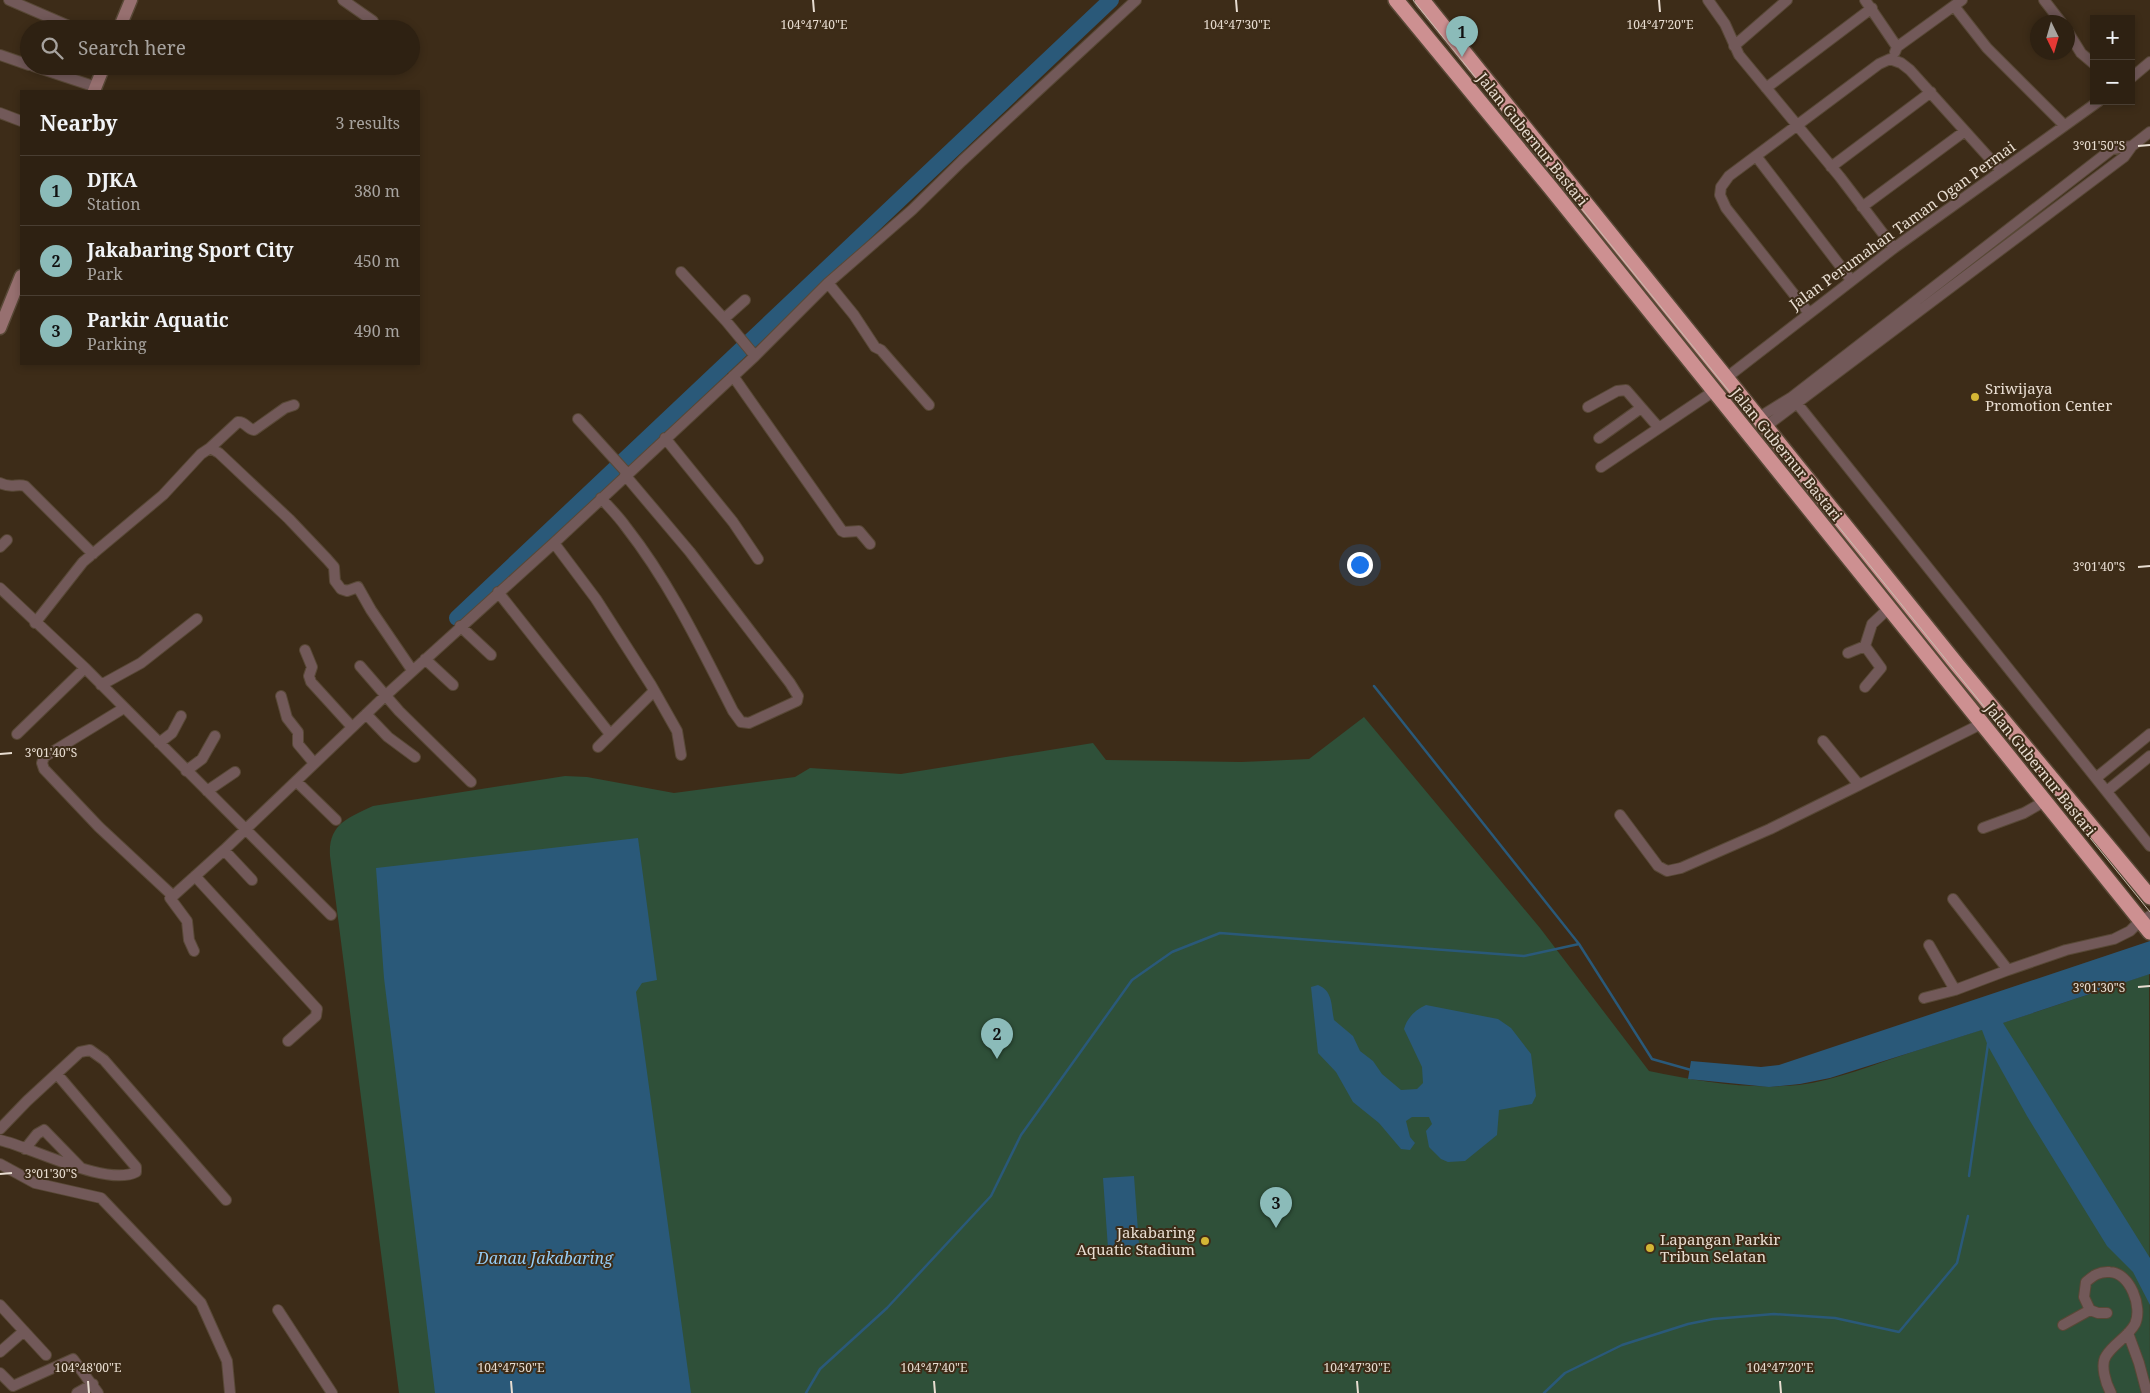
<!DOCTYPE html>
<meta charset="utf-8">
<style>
body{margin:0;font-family:"Noto Serif",serif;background:#3a2e20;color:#f1f3f6}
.controls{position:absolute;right:15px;top:15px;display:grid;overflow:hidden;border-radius:0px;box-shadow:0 2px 8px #0003}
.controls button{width:45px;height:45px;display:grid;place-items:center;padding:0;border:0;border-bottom:1px solid #493e32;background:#2e2112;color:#f1f3f6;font:25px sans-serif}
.compass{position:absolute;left:2030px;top:15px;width:45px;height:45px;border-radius:50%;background:#2e2112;box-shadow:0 2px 8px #0003;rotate:175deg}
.you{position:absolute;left:1359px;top:564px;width:18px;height:18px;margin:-12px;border:4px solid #fff;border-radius:50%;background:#1a73e8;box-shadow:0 0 0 8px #1a73e833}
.badge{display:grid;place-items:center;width:32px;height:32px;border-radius:50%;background:#8bbbb9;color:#111;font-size:16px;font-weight:700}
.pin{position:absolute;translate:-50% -41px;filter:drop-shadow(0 1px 2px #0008)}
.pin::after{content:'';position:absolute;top:26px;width:18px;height:15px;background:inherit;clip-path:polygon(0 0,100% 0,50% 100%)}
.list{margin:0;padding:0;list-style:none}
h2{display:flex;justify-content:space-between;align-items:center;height:65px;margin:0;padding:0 20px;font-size:21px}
h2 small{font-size:16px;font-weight:400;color:#a7a39f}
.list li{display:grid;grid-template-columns:32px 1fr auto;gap:15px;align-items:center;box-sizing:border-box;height:70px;padding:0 20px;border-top:1px solid #493e32}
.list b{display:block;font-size:19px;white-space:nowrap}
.list p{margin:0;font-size:16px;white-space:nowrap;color:#a7a39f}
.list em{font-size:16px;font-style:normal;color:#a7a39f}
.icon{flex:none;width:28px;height:28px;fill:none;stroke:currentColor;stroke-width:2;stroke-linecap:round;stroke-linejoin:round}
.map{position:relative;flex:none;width:2150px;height:1393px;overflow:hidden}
.search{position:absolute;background:#2e2112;box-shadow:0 2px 8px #0003;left:20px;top:20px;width:400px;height:55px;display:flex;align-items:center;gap:12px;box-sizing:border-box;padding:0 18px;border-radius:28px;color:#a7a39f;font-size:19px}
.panel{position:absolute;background:#2e2112;box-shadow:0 2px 8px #0003;left:20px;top:90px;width:400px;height:275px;border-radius:0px}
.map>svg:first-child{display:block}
.green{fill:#2f5039}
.water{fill:#2a5979}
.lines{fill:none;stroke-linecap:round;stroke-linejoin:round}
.stream{stroke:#2a5979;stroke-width:2.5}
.river{stroke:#2a5979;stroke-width:16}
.street-casing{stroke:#584836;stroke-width:12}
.secondary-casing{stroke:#584836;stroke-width:15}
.highway-casing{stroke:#584836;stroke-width:18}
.street{stroke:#725959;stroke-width:10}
.secondary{stroke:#977070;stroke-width:12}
.highway{stroke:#cd9091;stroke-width:15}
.tram{stroke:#c8bcae;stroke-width:1}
.ticks{fill:none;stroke:#e8ddd1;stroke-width:2}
.poi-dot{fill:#d4b635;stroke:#3d2c18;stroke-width:2}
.labels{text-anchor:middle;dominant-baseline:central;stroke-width:4;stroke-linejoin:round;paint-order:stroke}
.street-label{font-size:15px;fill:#e8ddd1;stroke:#3d2c18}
.poi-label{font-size:15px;fill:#e8ddd1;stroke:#3d2c18;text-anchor:start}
.water-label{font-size:16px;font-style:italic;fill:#95cdf7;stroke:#3d2c18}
.ticks-label{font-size:12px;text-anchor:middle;fill:#e8ddd1;stroke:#3d2c18;stroke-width:4;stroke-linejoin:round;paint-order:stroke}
</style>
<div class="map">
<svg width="2150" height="1393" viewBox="0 0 2150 1393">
<rect width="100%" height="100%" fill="#3d2c18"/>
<!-- green -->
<path class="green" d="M1364 717 1540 928 1649 1071C1697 1081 1749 1090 1799 1085 1837 1080 1875 1064 1912 1052 1991 1027 2070 1001 2149 974L2150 1393H399L330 856C328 824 348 818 373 806L565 776 587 777 674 793 795 777 810 768 901 774 1093 743 1106 760 1241 762 1309 759Z"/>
<!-- water -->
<path class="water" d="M638 838 657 980 642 983 636 992 691 1393H435L384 978 376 868Z
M2150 941V974L2003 1023 2150 1258V1305L2133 1272 2107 1246 2027 1116 1988 1046 1982 1030 1830 1078 1800 1084 1769 1087 1688 1079 1691 1061 1761 1067 1779 1065Z
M1318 985C1333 991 1331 1005 1334 1020L1353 1036 1360 1051 1373 1061 1382 1074 1401 1090 1417 1089 1423 1083 1422 1067 1404 1029C1407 1018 1415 1010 1426 1005L1498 1019 1511 1028 1531 1054 1536 1096 1532 1104 1499 1110 1497 1135 1465 1161 1448 1162 1441 1159 1429 1147 1426 1131 1432 1124 1429 1117H1412L1406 1121 1410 1137 1415 1143 1410 1150 1401 1149 1379 1123 1353 1102 1336 1072 1318 1053 1311 987Z
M1134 1176 1139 1245 1108 1248 1103 1178Z"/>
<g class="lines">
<!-- stream -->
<path class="stream" d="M1374 686 1579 944 1652 1059 1691 1070
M1969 1176 1988 1044
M806 1393 820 1369 887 1308 991 1196 1021 1135 1132 980 1172 952 1220 933 1524 956 1579 944
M1544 1393 1565 1373 1622 1345 1688 1324 1713 1319 1774 1314 1835 1318 1899 1332 1957 1263 1968 1216"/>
<!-- river -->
<path class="river" d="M457 618 1111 0"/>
<defs>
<path id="street" d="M9 0 76 29
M343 0 373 21
M1708 0 1725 24 1739 55 1840 177 1894 248
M1865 0 1897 47 1895 52
M2044 0 2061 22
M1954 6 1987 48 2064 125
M2068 32 2081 53 2094 64
M1734 46 1787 0
M1897 47 1962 0
M0 55 29 65
M33 66 96 87
M2131 78 2150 62
M1766 88 1872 8
M0 113 21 121
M1756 156 1851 280
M1831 167 1931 92
M1862 207 1965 131
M681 272 726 321
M828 283 854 315 875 347 881 350 929 405
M745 300 726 317V321L755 356
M1808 312 1726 208 1720 195 1721 187 1729 176 1879 64 1890 59 1901 63 1910 70 2001 171
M733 376 842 531 844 532 859 531 870 544
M1726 378 1894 248 2099 101
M1792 397 2150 846
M1588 407 1617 391 1626 390 1659 428
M1758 418 1792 397 2112 149 2132 146
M578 419 627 473
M1765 427 2124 157 2132 146 2150 132
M665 438 733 522 758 559
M1599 438 1641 408
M210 448 238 422C245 421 247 429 254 430L285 408 294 405
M1601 467 1714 391
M0 483C11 489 17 483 25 486L93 554
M601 498C610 508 619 517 626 527 670 583 701 648 733 711L741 722 749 723 797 701 798 696 790 683 690 552 625 475
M554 543 596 599 651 685 677 731 681 755
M0 547 7 540
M0 588 85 668 331 915
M498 592 610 734
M35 623 83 562 163 495 201 454 210 448 219 453 289 519 327 559 334 567 335 581 341 589 347 591 358 587 371 610 412 670
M460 626 491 655
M305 650 312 667 309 676 311 682 352 727
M1848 653 1865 646 1872 624 1889 608
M425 659 453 685
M360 666 399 711 471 782
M101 685 141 663 197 619
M1865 687 1881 668 1865 646
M281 696 287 718 298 732V744L314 763
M124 708 44 757 42 763 44 769 99 827 173 896 224 850 385 696 554 543 755 356 828 283 912 210 962 161 1136 0
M366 714 388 737 415 757
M17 734 85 668
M159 743 172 733 181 716
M598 747 654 691
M186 771 202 759 215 736
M2096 778 2150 734
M296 781 336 820
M1859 785 1981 724
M207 791 235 772
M2107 791 2150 756
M1620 815 1658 866 1667 871 1681 868 1770 829 1859 785 1823 741
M1983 828 2024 813 2045 801
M224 850 252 880
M195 876 317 1009 316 1016 288 1041
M170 898 187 921 189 940 194 951
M1953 899 2008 970 2066 950 2114 939 2130 931 2140 921 2150 916
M1929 945 1955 990
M1924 998 1955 990 2008 970
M0 1129 27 1101 80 1052 90 1050 104 1060 226 1200
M0 1140C31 1147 107 1187 136 1172V1167L57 1074
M25 1149 37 1134 44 1130 81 1168
M0 1164 35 1183 101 1198 201 1303 227 1361 230 1393
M0 1305 46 1355
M278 1310 332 1393
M2107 1313H2098L2090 1310 2084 1297 2086 1282C2093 1276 2099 1271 2110 1272 2130 1273 2143 1307 2135 1324 2128 1337 2113 1344 2106 1356 2100 1365 2106 1384 2111 1393
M2063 1325 2090 1310
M2128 1333 2139 1363 2147 1393
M0 1352 24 1331
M0 1373 13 1386 73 1359 98 1393
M77 1393 93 1384"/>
<path id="secondary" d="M119 29 131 0
M94 91 104 66
M0 328 21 276"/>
<path id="highway" d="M1396 0 1550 187 2150 932
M1422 0 1958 666 2150 897"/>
</defs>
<!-- street casing -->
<use href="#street" class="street-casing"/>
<!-- secondary casing -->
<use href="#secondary" class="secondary-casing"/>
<!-- highway casing -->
<use href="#highway" class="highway-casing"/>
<!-- street -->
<use href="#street" class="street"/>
<!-- secondary -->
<use href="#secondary" class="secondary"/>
<!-- highway -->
<use href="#highway" class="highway"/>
<!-- tram -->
<path class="tram" d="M1413 0 2150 912"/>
</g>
<!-- ticks -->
<path class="ticks" d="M813 0 814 12M1236 0 1237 12M1659 0 1660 12M2138 146 2150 145M2138 567 2150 566M0 754 12 753M2138 987 2150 986M0 1174 12 1173M88 1381 89 1393M511 1381 512 1393M934 1381 935 1393M1357 1381 1358 1393M1780 1381 1781 1393"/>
<!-- markers -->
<g class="poi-dot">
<circle cx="1975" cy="397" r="5"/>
<circle cx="1205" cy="1241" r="5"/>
<circle cx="1650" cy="1248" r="5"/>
</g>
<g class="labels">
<!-- street labels -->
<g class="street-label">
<text transform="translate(1533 139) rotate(51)">Jalan Gubernur Bastari</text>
<text transform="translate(1902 225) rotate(-36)">Jalan Perumahan Taman Ogan Permai</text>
<text transform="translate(1787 454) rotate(51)">Jalan Gubernur Bastari</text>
<text transform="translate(2041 769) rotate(51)">Jalan Gubernur Bastari</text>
</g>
<!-- poi labels -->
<g class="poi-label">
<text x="1985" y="388">Sriwijaya<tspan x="1985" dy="17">Promotion Center</tspan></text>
<text x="1195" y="1232" text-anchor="end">Jakabaring<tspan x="1195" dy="17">Aquatic Stadium</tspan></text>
<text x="1660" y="1239">Lapangan Parkir<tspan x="1660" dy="17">Tribun Selatan</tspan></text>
</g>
<!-- water labels -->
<g class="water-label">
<text x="545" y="1258">Danau Jakabaring</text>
</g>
</g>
<g class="ticks-label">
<text x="814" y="29">104°47'40"E</text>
<text x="1237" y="29">104°47'30"E</text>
<text x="1660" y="29">104°47'20"E</text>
<text x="2099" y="150">3°01'50"S</text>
<text x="2099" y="571">3°01'40"S</text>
<text x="51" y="757">3°01'40"S</text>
<text x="2099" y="992">3°01'30"S</text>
<text x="51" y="1178">3°01'30"S</text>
<text x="88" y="1372">104°48'00"E</text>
<text x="511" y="1372">104°47'50"E</text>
<text x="934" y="1372">104°47'40"E</text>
<text x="1357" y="1372">104°47'30"E</text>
<text x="1780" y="1372">104°47'20"E</text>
</g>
</svg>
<div class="controls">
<button>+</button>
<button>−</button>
</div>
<svg class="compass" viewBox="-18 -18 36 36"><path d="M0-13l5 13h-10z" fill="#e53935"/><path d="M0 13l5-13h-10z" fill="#a7a39f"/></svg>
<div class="you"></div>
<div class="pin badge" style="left:1462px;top:57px">1</div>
<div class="pin badge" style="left:997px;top:1059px">2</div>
<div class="pin badge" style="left:1276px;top:1228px">3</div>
<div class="search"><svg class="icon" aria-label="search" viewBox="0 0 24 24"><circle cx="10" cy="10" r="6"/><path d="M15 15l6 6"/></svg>Search here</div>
<section class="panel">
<h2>Nearby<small>3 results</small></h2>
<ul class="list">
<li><span class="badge">1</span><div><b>DJKA</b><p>Station</p></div><em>380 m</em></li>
<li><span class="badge">2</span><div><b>Jakabaring Sport City</b><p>Park</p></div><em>450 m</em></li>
<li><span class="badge">3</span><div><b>Parkir Aquatic</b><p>Parking</p></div><em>490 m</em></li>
</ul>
</section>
</div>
